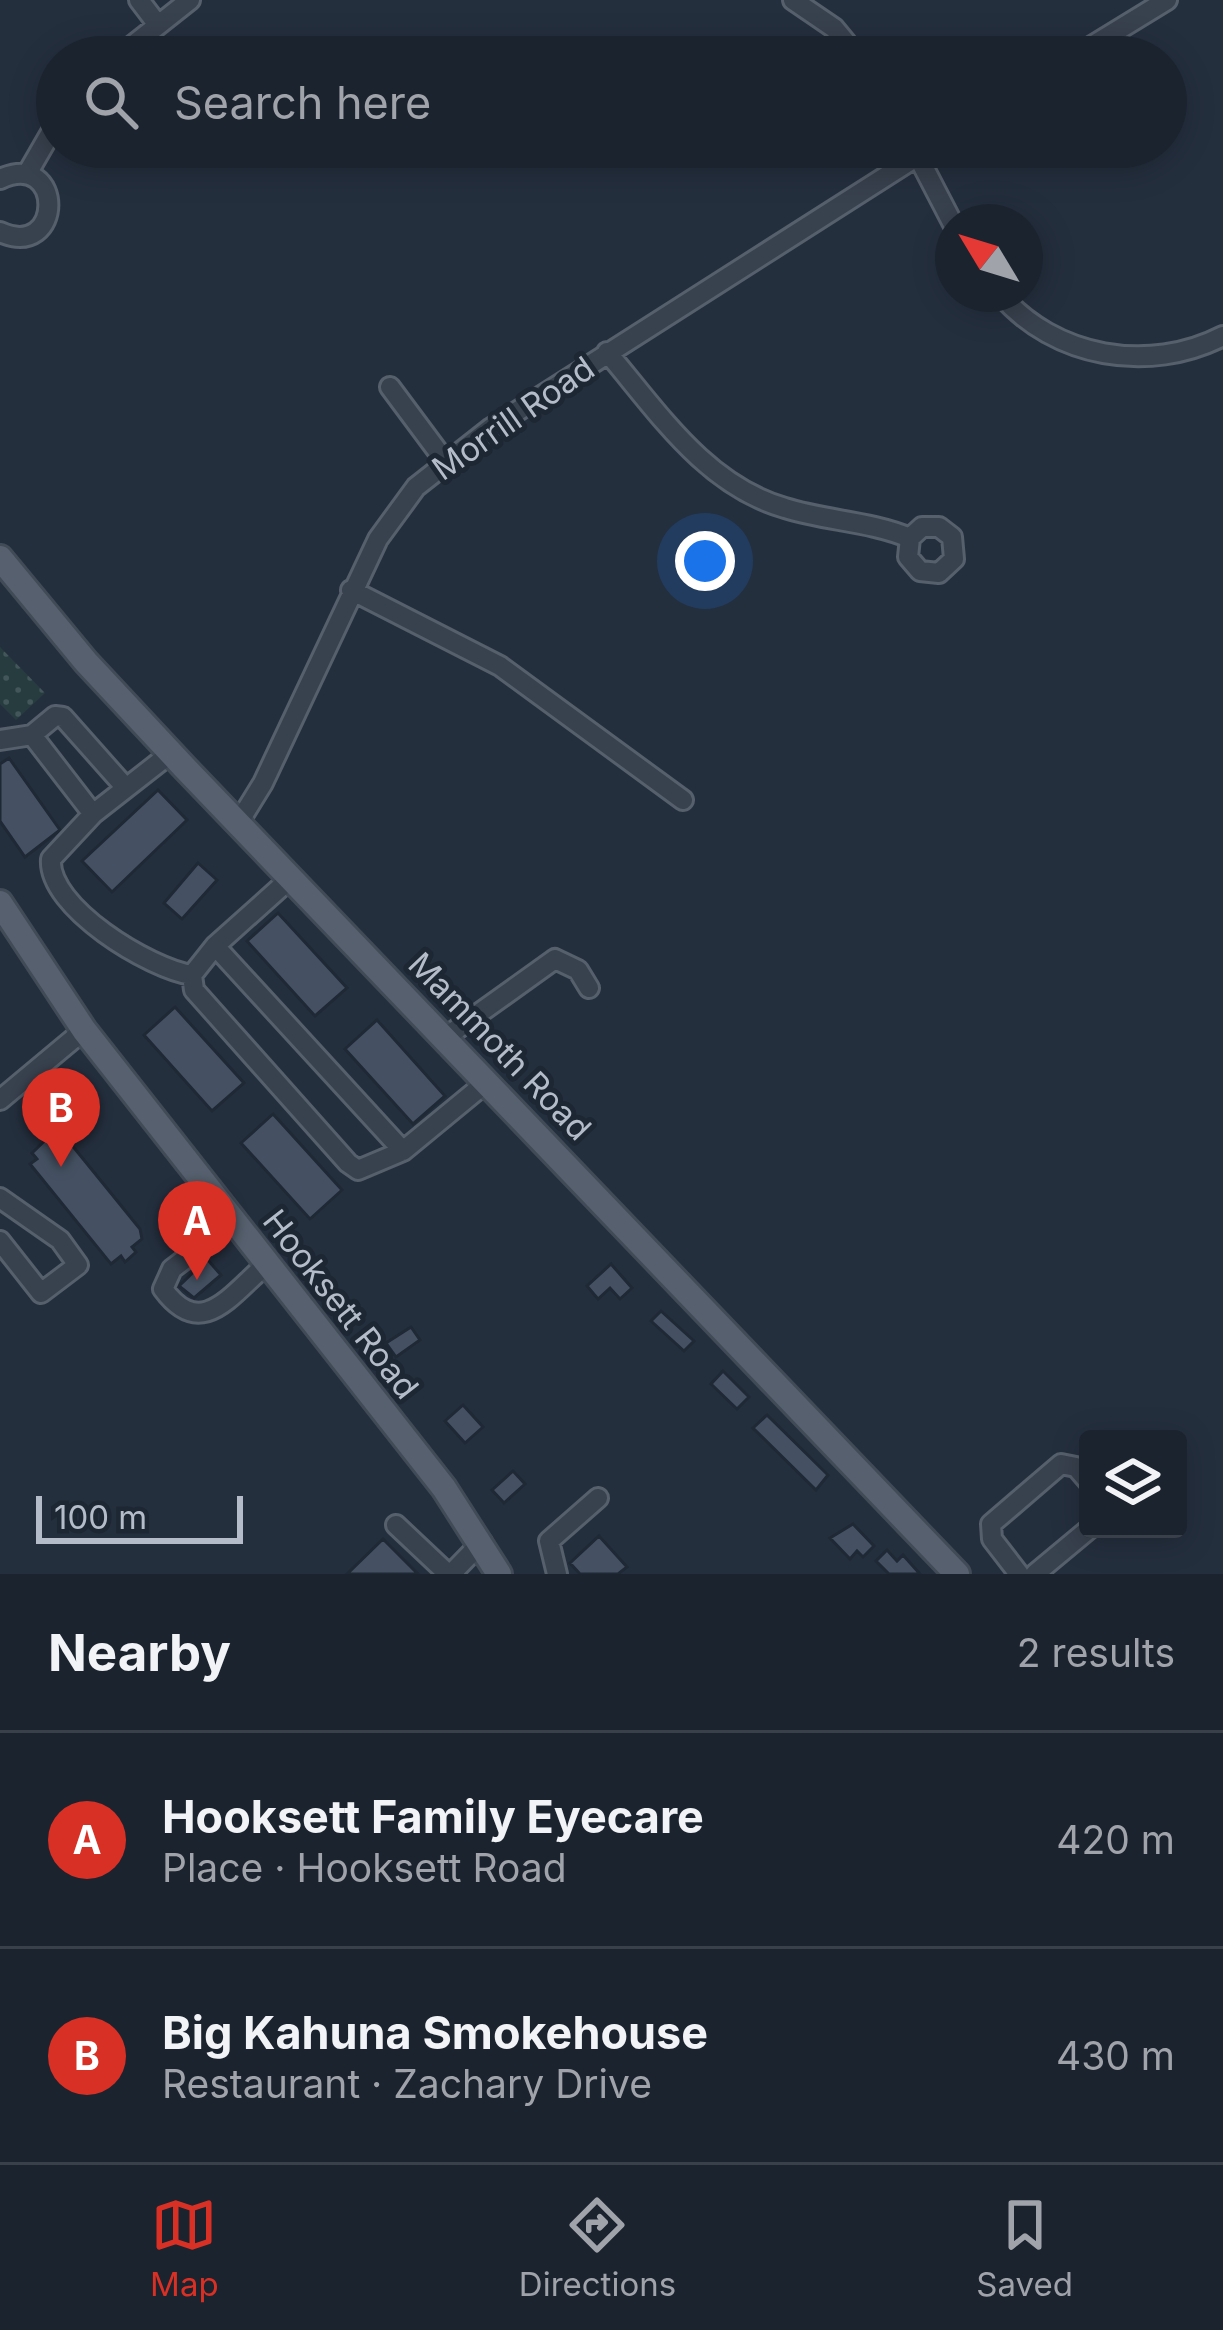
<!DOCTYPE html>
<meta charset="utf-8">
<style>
body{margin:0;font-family:Inter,sans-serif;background:#242b36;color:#f1f3f6}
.controls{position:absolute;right:36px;bottom:36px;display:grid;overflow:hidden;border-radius:12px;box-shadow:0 6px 30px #0003}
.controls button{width:108px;height:108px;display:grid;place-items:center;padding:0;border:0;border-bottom:3px solid #39404a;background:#1b232e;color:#f1f3f6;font:60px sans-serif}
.compass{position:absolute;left:935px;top:204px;width:108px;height:108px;border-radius:50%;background:#1b232e;box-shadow:0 6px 30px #0003;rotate:308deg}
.scale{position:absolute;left:36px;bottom:30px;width:207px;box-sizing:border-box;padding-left:12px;border:6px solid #b4bcc9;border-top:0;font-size:33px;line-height:42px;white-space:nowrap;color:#b4bcc9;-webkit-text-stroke:9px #1d2633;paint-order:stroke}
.you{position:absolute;left:705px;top:561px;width:42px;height:42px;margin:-30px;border:9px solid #fff;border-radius:50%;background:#1a73e8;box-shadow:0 0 0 18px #1a73e833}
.badge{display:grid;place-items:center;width:78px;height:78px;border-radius:50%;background:#d93025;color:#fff;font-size:39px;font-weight:700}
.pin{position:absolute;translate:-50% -99px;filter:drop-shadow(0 3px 6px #0008)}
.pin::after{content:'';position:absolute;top:63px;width:42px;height:36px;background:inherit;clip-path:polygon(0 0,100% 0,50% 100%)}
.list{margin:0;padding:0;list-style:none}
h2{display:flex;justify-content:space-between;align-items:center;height:156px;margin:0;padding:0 48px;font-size:51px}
h2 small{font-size:39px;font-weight:400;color:#a0a4aa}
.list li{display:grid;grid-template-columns:78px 1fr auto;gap:36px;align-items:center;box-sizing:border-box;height:216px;padding:0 48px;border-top:3px solid #39404a}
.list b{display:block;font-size:45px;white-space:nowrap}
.list p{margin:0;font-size:39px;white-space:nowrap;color:#a0a4aa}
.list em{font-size:39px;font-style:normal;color:#a0a4aa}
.icon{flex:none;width:66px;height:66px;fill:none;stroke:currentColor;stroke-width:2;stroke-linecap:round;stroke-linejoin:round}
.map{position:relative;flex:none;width:1223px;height:1574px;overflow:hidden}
.search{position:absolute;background:#1b232e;box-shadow:0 6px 30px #0003;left:36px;right:36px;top:36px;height:132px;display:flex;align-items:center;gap:30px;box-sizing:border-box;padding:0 42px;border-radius:66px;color:#a0a4aa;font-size:45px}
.sheet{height:588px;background:#1b232e}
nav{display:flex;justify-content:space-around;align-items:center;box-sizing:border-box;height:168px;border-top:3px solid #39404a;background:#1b232e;font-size:33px;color:#a0a4aa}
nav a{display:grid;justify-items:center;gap:6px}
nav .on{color:#d93025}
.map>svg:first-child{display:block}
.park{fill:url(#park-dots)}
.building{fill:#455162;stroke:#1f2835;stroke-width:3}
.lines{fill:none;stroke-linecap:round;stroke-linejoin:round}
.minor-casing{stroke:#565f6c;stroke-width:24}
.major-casing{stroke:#414a57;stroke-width:30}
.minor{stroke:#38414e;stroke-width:18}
.major{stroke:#56606e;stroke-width:24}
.labels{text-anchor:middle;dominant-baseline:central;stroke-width:10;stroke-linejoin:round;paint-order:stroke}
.street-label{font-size:33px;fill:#b4bcc9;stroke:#1d2633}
</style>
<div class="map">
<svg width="1223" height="1574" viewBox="0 0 1223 1574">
<defs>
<pattern id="park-dots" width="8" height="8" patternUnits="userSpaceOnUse" patternTransform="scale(3)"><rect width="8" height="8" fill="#263c3f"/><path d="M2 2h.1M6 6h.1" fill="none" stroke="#435659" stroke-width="1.8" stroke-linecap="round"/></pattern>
</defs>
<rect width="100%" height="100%" fill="#242f3e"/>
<!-- park -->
<path class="park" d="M0 647 45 693 16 720 0 704Z"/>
<!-- building -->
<path class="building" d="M9 758 60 830 25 857 0 821V764Z
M158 790 187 820 112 892 82 861Z
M198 863 217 880 182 919 164 903Z
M278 913 347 988 315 1016 247 941Z
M175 1007 244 1083 212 1111 144 1035Z
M377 1020 445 1096 413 1124 345 1049Z
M273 1114 342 1190 310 1219 241 1143Z
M58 1128 140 1229 142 1239 132 1247 136 1252 125 1262 121 1256 111 1264 30 1164 37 1159 32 1153Z
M207 1259 221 1275 194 1298 179 1286Z
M611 1264 632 1288 620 1299 610 1288 598 1299 587 1286Z
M661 1311 694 1341 684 1351 651 1321Z
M411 1327 420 1340 396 1357 386 1343Z
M723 1371 749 1397 737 1409 711 1384Z
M463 1405 483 1427 465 1443 445 1421Z
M767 1415 828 1475 816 1490 753 1428Z
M513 1471 525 1484 504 1503 492 1490Z
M853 1524 874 1546 863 1557 857 1551 850 1559 830 1538Z
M599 1536 627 1567 618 1574H580L570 1563Z
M383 1539 418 1574H347Z
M887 1550 897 1561 903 1555 920 1574H889L876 1561Z"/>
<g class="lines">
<defs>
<path id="minor" d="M139 0 158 25
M793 0 834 28 858 57
M118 57 190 0
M1074 57 1167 0
M913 147 953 224
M27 174 57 122
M0 179C65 149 64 261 0 232
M1000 294C1054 358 1149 374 1223 336
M607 352C658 412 705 485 785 508 826 521 869 521 910 538L922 527H939L952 537 954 559 939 573 920 571 908 557 910 538
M390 387 445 461
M351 590 500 666 683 800
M0 740 32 735
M171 753 93 814 51 859C47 907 150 969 192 975L215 946 292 877
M93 814 32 735 55 716 63 717 126 788
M239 822 263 783 378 539 416 487 491 428 932 147
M192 975 194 990 348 1163 358 1170 403 1151 215 946
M446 1037 555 959 578 970 589 988
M0 1100 84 1030
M403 1151 488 1081
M0 1198 60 1240 78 1265 41 1293 0 1241
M235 1221 172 1269 163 1289C202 1342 231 1294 268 1263
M396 1525 448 1574
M451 1574 482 1542
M557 1574 549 1541 598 1498
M1019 1574 992 1539 991 1524 1061 1464 1076 1467 1088 1481
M1035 1574 1089 1529"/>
<path id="major" d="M0 558 86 662 184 767 957 1574
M0 903 84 1030 444 1488 499 1574"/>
</defs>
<!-- minor casing -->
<use href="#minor" class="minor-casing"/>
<!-- major casing -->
<use href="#major" class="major-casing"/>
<!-- minor -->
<use href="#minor" class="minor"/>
<!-- major -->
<use href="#major" class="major"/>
</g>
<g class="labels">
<!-- street labels -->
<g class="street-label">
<text transform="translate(513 418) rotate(-35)">Morrill Road</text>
<text transform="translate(500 1046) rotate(46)">Mammoth Road</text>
<text transform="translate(341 1304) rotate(52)">Hooksett Road</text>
</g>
</g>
</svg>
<div class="controls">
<button><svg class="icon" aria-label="layers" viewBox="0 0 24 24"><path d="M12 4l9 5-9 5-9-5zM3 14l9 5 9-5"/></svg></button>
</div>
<svg class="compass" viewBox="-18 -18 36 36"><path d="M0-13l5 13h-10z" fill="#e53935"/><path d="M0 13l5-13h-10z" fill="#a0a4aa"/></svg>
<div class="scale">100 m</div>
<div class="you"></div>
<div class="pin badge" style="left:197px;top:1280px">A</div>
<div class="pin badge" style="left:61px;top:1167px">B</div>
<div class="search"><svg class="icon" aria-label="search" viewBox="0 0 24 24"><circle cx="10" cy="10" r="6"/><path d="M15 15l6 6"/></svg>Search here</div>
</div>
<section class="sheet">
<h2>Nearby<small>2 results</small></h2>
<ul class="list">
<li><span class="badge">A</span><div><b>Hooksett Family Eyecare</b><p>Place · Hooksett Road</p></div><em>420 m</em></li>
<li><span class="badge">B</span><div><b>Big Kahuna Smokehouse</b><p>Restaurant · Zachary Drive</p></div><em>430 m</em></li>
</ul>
</section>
<nav>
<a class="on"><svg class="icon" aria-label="map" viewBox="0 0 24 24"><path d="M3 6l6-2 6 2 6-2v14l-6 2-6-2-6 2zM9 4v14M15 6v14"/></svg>Map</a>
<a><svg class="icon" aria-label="directions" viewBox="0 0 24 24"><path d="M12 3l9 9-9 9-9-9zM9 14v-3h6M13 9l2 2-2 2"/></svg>Directions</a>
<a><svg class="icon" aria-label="saved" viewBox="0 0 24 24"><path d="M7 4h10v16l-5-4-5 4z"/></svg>Saved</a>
</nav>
